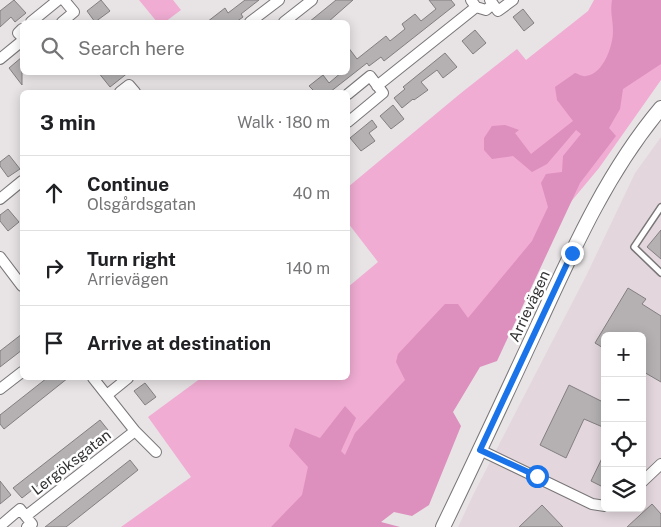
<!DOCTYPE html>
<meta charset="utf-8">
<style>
body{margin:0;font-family:"Public Sans",sans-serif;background:#f6f6f6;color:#202124}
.controls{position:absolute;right:15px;bottom:15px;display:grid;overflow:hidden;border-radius:8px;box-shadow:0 2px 12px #0003}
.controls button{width:45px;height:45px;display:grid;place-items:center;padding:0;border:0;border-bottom:1px solid #e0e0e0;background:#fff;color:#202124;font:25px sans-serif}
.stop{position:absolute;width:15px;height:15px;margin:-11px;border:4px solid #1a73e8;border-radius:50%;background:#fff}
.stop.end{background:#1a73e8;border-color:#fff;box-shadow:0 1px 5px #0008}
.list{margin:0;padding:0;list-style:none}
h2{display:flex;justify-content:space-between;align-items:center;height:65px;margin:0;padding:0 20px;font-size:21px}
h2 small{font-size:16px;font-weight:400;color:#757577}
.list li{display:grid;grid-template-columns:32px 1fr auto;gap:15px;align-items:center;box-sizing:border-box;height:75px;padding:0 20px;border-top:1px solid #e0e0e0}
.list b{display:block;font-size:19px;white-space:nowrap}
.list p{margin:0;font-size:16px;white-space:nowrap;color:#757577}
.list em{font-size:16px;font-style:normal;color:#757577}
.icon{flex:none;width:28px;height:28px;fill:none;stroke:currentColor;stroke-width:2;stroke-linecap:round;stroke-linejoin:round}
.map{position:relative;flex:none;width:661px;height:527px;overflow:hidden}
.search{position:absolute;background:#fff;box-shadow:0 2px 12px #0003;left:20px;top:20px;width:330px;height:55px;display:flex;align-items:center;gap:12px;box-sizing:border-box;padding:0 18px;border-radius:8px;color:#757577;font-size:19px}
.panel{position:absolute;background:#fff;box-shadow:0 2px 12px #0003;left:20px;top:90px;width:330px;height:290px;border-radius:8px}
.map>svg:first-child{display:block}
.built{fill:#e3d7dd;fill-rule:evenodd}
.green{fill:#f0acd3}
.forest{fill:#dd8fbd}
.building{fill:#b5b1b3;stroke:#827f81}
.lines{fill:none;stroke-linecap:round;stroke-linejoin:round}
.service-casing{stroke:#797678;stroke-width:8}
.minor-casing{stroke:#797678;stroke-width:12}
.secondary-casing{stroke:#797678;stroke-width:16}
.service{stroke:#fff;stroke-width:5}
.minor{stroke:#fff;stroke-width:10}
.secondary{stroke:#fff;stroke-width:14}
.route{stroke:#1a73e8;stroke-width:6}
.labels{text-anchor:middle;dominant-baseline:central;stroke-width:5;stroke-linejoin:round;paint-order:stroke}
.street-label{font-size:15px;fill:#343233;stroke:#fff}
</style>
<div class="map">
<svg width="661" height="527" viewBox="0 0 661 527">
<rect width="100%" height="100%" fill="#e8e4e6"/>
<!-- built -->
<path class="built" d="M661 137V527H458L474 493 587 274 635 173ZM605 336H642V508H605Z"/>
<!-- green -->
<path class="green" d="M139 0H173L181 10 165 22H157Z
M594 0H661V80L599 168 420 383 287 527H121L191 477 148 417 201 378H348V287L378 262 348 223V187L461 93 517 49 526 60 588 11Z"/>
<!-- forest -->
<path class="forest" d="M612 0H661V64L623 89 620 109 609 128 616 136 580 183 497 361 480 367 453 412 461 426 429 505 412 516 394 512 381 522 400 527H271L302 495 308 467 289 446 295 428 320 438 345 406 356 418 341 451 345 455 355 433 405 380 396 362 398 354 445 304H458L468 318 532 241 548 207 541 183 546 174 562 172 563 156 581 134 576 130 547 164 532 172 513 156 492 159 484 150V138L492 126 505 125 519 130 515 133 531 154 573 121 557 100 555 87 575 73C578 74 583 77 586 76 603 74 613 47 613 31 613 19 610 14 612 0Z"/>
<!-- building -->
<path class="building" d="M14 0 26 13 15 22 11 17 0 27V11Z
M101 0 110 11 95 22 87 11Z
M245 0H259L241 14 243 17 236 22H207L225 8 228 13Z
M336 0H353L328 22H309Z
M429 0H451L455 5 384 61 381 57 369 66 367 63 330 92H315L309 86 323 75 329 83 342 72H348V47L357 59 386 36 390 41 405 29 402 24 415 14 421 21 436 9Z
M523 9 534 23 524 31 513 17Z
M475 30 486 43 473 54 462 41Z
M445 53 457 67 443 78 437 70 421 82 428 90 414 100 413 99 402 108 394 98 405 89 403 87Z
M22 57V85L9 68Z
M98 72H129L110 87Z
M393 105 404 119 391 129 380 116Z
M372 120 377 127 369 133 375 141 361 151 350 138Z
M9 155 20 169 8 177 0 166V162Z
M8 209 19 222 8 231 0 221V215Z
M661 230V259L647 247Z
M628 288 646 299 642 304 661 316V382L642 371V336H605V349L595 343Z
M22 334V350L0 367V351Z
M47 378H68L4 429 0 424V415Z
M145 383 156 397 145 405 134 391Z
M569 385 605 403V428L584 419 566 458 540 445Z
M100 420 108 430 22 498 13 488Z
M605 452V488L591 481Z
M130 460 138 470 75 520 66 527H45Z
M0 481 11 495 0 504Z
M652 504 661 514V527H627Z
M542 505 563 527H519Z"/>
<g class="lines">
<defs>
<path id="service" d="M661 207 634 247 661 273"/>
<path id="minor" d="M471 0 476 7 486 10 493 4
M490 0 498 11 513 0
M31 22 58 0
M62 22 74 12 64 0
M250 22 279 0
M284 22 312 0
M22 29 18 33 22 37
M0 59 22 41
M377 86 476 7
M120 92 129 85 135 92
M348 94 370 76 383 93 348 122
M0 199 22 181
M0 257 22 286
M93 378 135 431 156 452
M0 389 22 372
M107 395 128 378
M480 450 592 504 605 506
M642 482 661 464
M26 516 135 431
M0 526 20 509 32 524 27 527"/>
<path id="secondary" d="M443 527C476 459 508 390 540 321 574 247 608 171 661 108"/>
</defs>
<!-- service casing -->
<use href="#service" class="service-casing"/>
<!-- minor casing -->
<use href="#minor" class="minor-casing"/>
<!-- secondary casing -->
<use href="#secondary" class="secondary-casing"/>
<!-- service -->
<use href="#service" class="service"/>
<!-- minor -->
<use href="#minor" class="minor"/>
<!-- secondary -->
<use href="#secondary" class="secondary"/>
</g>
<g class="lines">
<!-- route -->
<path class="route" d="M537 476 480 450 572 253"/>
</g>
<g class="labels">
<!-- street labels -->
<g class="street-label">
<text transform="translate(529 306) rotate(-65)">Arrievägen</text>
<text transform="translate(71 462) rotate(-38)">Lergöksgatan</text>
</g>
</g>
</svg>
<div class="controls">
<button>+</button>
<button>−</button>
<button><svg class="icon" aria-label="locate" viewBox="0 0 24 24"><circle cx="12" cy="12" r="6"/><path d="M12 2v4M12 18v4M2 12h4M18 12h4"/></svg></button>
<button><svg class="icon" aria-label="layers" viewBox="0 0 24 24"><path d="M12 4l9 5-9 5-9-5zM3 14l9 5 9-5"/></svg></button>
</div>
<div class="stop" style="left:537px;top:476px"></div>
<div class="stop end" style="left:572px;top:253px"></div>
<div class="search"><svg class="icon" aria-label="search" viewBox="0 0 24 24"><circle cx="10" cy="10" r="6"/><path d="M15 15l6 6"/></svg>Search here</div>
<section class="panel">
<h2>3 min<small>Walk · 180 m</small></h2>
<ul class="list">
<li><svg class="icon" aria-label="ahead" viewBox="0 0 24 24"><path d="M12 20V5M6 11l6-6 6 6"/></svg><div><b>Continue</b><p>Olsgårdsgatan</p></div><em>40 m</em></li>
<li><svg class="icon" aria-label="right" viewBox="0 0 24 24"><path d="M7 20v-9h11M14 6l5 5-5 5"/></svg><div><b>Turn right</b><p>Arrievägen</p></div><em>140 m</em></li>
<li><svg class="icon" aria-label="arrive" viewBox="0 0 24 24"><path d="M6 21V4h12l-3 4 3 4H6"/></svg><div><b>Arrive at destination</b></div></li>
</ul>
</section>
</div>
